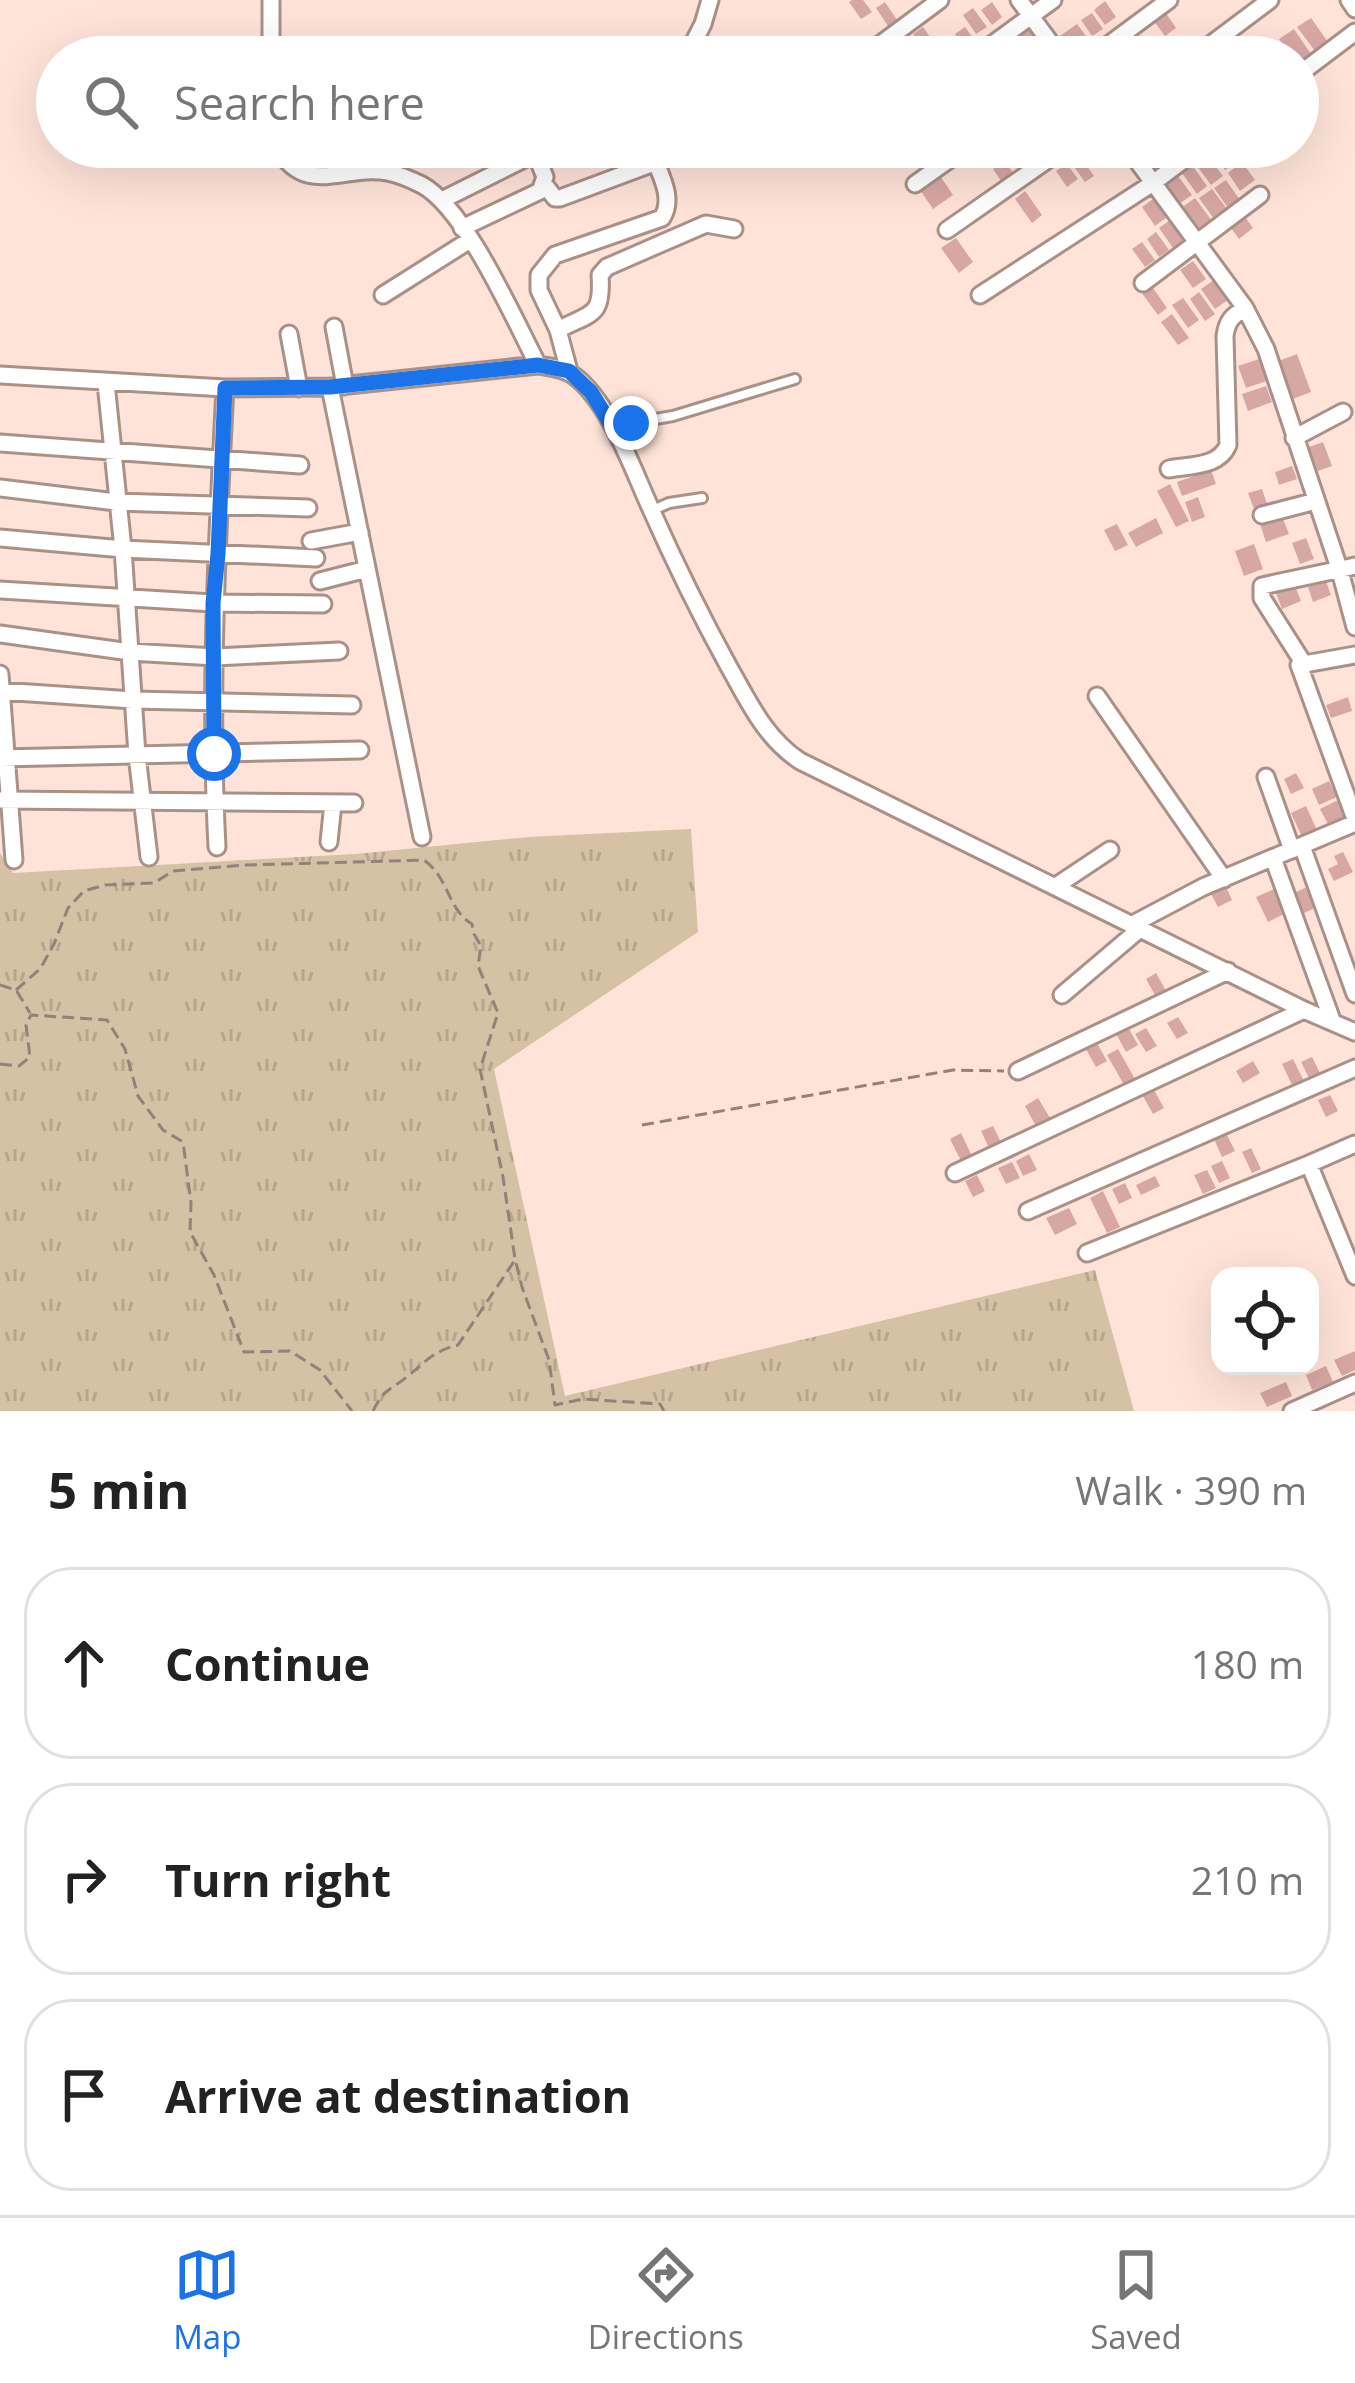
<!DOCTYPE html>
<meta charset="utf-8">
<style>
body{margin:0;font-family:"Open Sans",sans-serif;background:#f2f2f2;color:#222}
.controls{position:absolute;right:36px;bottom:36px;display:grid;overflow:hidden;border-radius:24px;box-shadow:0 12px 48px #0002}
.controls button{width:108px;height:108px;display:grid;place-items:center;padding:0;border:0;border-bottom:3px solid #e0e0e0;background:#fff;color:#222;font:60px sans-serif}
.stop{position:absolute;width:36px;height:36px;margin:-27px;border:9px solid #1a73e8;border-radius:50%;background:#fff}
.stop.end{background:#1a73e8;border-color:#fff;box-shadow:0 3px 12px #0008}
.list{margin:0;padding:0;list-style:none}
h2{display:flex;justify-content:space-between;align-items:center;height:156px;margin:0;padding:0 48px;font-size:51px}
h2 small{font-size:39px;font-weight:400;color:#767676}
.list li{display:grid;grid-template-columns:78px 1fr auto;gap:36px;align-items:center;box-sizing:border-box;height:192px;margin:0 24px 24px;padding:0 24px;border:3px solid #e0e0e0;border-radius:48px}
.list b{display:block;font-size:45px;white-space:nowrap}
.list em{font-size:39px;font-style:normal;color:#767676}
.icon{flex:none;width:66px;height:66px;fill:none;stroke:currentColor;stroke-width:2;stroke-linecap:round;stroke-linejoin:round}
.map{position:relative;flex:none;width:1355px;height:1411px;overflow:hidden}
.search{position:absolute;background:#fff;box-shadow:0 12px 48px #0002;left:36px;right:36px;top:36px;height:132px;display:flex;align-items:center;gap:30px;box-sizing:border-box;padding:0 42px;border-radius:66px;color:#767676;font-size:45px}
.sheet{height:804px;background:#fff}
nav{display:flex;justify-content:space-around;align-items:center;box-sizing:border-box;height:168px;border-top:3px solid #e0e0e0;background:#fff;font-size:33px;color:#767676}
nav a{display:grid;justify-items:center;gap:6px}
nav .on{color:#1a73e8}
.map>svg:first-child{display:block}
.grass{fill:url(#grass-tufts)}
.building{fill:#d7a7a4}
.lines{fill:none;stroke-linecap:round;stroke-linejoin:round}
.lane-casing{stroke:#aa9188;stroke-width:14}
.street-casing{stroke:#aa9188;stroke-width:21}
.path{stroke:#93817a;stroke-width:3;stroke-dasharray:12 6;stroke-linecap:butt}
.lane{stroke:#fff;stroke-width:8}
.street{stroke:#fff;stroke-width:15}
.route{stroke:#1a73e8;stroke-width:15}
</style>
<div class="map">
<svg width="1355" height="1411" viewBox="0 0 1355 1411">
<defs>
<pattern id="grass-tufts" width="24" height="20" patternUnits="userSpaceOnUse" patternTransform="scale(3)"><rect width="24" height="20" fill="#d5c1a3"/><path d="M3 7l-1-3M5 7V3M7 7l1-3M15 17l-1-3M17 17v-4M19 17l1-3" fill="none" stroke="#b7a68c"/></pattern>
</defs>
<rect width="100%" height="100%" fill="#ffe3d9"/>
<!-- grass -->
<path class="grass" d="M691 829 698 932 494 1069 565 1396 1095 1270 1134 1411H0V853L13 873 355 854 529 837Z"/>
<!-- building -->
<path class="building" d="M852 0H863L872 12 861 19 849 2Z
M1105 1 1116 17 1105 25 1094 10Z
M885 2 897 20 888 26 876 8Z
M992 2 1002 17 992 25 981 10Z
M973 8 987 27 976 34 963 15Z
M1163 9 1176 28 1165 36 1151 17Z
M1092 13 1103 29 1092 36 1081 20Z
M1311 18 1328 42 1315 51 1297 27Z
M1077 24 1089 40 1071 53 1060 36Z
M923 27 935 44 925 51 913 34Z
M965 27 978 45 968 52 955 34Z
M1031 28 1042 45 1032 52 1020 36Z
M1294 29 1311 54 1298 63V57H1292L1279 39Z
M1133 32 1143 46 1125 57 1116 44Z
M951 37 964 54 960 57H951L942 44Z
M909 147H926L933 157 918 168 905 150Z
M1218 147H1234L1242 158 1225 170 1212 151Z
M1078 153 1094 176 1085 182 1069 160Z
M1207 155 1223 176 1211 185 1195 163Z
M1004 161 1015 175 1003 184 993 169Z
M1242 162 1255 180 1240 191 1228 173Z
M1067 164 1078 179 1067 187 1056 171Z
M1192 165 1207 186 1197 194 1182 173Z
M940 176 953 195 933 209 920 190Z
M1178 176 1192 195 1179 204 1166 185Z
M1226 180 1240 200 1228 208 1214 188Z
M1212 189 1227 209 1214 219 1199 198Z
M1025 191 1042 215 1032 223 1015 199Z
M1195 198 1212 221 1198 231 1181 208Z
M1153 199 1166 218 1155 226 1142 207Z
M1243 214 1253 228 1239 239 1228 224Z
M1170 220 1184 240 1173 248 1159 228Z
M1156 232 1169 250 1159 257 1147 239Z
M956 238 973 262 959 273 941 248Z
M1142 242 1155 260 1145 267 1132 249Z
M1193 261 1206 279 1193 288 1180 270Z
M1214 280 1228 300 1215 309 1201 289Z
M1151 285 1167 308 1158 315 1141 292Z
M1199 292 1215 314 1205 321 1190 299Z
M1183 298 1199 320 1188 328 1172 305Z
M1172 314 1189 338 1178 345 1161 322Z
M1297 354 1311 392 1290 400 1276 362Z
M1259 359 1267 381 1246 388 1238 366Z
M1266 386 1272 402 1248 411 1242 394Z
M1323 442 1332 466 1318 471 1309 447Z
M1292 466 1297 479 1279 485 1275 472Z
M1211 470 1216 484 1182 496 1177 482Z
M1170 484 1189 521 1176 527 1157 491Z
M1262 489 1267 504 1254 509 1248 493Z
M1198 497 1205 517 1192 522 1185 502Z
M1282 516 1289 534 1266 542 1260 524Z
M1156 518 1163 533 1136 547 1128 533Z
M1117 524 1128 545 1115 551 1104 530Z
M1306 538 1314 559 1300 564 1292 543Z
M1254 544 1263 569 1244 576 1235 551Z
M1326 581 1331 595 1313 602 1308 587Z
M1295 586 1301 601 1282 609 1276 593Z
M1348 697 1352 711 1331 718 1326 705Z
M1296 773 1304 788 1291 794 1284 779Z
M1329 781 1337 797 1319 805 1312 789Z
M1338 800 1347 820 1330 828 1320 809Z
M1306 806 1317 830 1302 837 1291 813Z
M1343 852 1353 872 1334 881 1328 869 1338 864 1334 856Z
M1225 885 1232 900 1218 907 1210 892Z
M1307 887 1317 907 1302 914 1292 894Z
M1274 889 1286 913 1268 922 1256 897Z
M1156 973 1166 991 1156 997 1146 979Z
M1178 1017 1188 1033 1177 1039 1167 1023Z
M1127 1025 1138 1045 1126 1052 1115 1032Z
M1146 1028 1157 1046 1146 1052 1135 1034Z
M1094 1038 1107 1061 1096 1067 1083 1044Z
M1118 1049 1135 1079 1124 1085 1107 1055Z
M1312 1057 1321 1075 1310 1080 1301 1062Z
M1293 1059 1304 1081 1293 1087 1282 1064Z
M1253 1061 1260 1073 1243 1083 1236 1071Z
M1154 1090 1164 1108 1153 1114 1143 1096Z
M1330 1095 1338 1111 1326 1117 1318 1100Z
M1038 1098 1050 1118 1036 1126 1025 1106Z
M993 1126 1001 1142 989 1148 981 1131Z
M961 1133 972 1156 961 1161 950 1139Z
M1226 1133 1235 1151 1222 1157 1214 1139Z
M1251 1148 1261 1169 1252 1173 1242 1152Z
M1029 1154 1037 1170 1023 1176 1016 1161Z
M1222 1161 1230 1178 1219 1183 1211 1166Z
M1012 1162 1020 1178 1006 1184 998 1168Z
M1207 1170 1216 1188 1203 1194 1194 1175Z
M977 1175 985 1191 973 1197 965 1181Z
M1155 1176 1160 1186 1141 1195 1136 1185Z
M1125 1183 1132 1198 1119 1204 1112 1189Z
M1103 1191 1120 1227 1107 1233 1090 1198Z
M1069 1208 1077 1224 1055 1235 1046 1218Z
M1355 1351V1370L1342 1376 1334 1360Z
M1326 1366 1333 1382 1312 1390 1306 1375Z
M1286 1382 1292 1396 1267 1407 1260 1393Z"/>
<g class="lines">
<defs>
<path id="lane" d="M614 426 673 416 795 379
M653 510 669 503 702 498"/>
<path id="street" d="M1019 0 1061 57
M1349 0 1355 9
M878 46 940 0
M271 57V0
M686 57 703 24 710 0
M975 57 1053 0
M1092 57 1169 0
M1194 57 1270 0
M1298 75 1355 32
M277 147C306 198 344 164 387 172 397 174 412 180 422 185 466 209 514 319 538 365
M1127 147 1245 308 1266 349 1340 571 1355 627
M544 184 555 198H560L654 163
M915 184 967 147
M442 200 536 153
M462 228 540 191 545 177 533 147
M947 230 1066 147
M1143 283 1260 195
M383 295 470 240
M980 295 1153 183 1201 147
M334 327 345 386
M558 330C592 312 603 317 600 275L607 267 706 224 734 229
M289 334 299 388
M569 371 558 330 539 290V275L555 255 662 218C676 196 657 170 650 147
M0 375 225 388 330 387 538 365C549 367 564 368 573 375 603 396 626 451 640 484 667 547 696 607 729 667 749 702 765 738 800 761L1304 1010 1355 1032
M106 383 123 549 137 755 149 857
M330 387 422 837
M1294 438 1343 412
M0 443 300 465
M1169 469C1191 465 1219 467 1228 445L1225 336C1227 321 1232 316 1245 308
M0 488 116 502 308 508
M1262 515 1316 501
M0 538 123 549 316 558
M311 541 360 532
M320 581 367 569
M0 590 213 603 323 604
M0 634 130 652 215 657 339 651
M1355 655 1299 665 1355 819
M1304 664 1262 598V586L1355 566
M0 674 14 860
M0 691 133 700 352 705
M1097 696 1224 879
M0 758 360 750
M1266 777 1292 850
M0 800 354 803
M329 842 333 803
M1302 846 1355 994
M217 847C209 694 217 541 225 388
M1273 858 1332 1020
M1056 886 1110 850
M1133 924 1203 887 1355 823
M1062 995 1141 928
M1018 1071 1228 971
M1355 1144 1309 1164 1355 1276
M955 1173 1304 1010
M1028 1211 1355 1068
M1087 1253 1309 1164
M1292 1411 1355 1383"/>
</defs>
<!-- lane casing -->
<use href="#lane" class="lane-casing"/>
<!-- street casing -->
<use href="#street" class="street-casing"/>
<!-- path -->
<path class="path" d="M0 985 16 990 30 1013
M16 990 40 969 54 944 68 908 84 891 105 885 154 883 173 871 245 865 424 860C450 879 447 909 472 924L474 934 481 946 478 966 498 1013 480 1069 503 1177 515 1259 522 1287 549 1360 555 1405 583 1399 660 1404 664 1411
M0 1064 19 1066 30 1057 26 1025 31 1015 107 1020 125 1049 138 1096 163 1130 183 1142 191 1203 190 1232 214 1275 244 1352 290 1351 320 1370 352 1411
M642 1125 953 1070 1004 1071
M373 1411C385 1387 390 1391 408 1376 425 1362 435 1350 458 1345L515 1260"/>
<!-- lane -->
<use href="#lane" class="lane"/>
<!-- street -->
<use href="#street" class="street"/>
</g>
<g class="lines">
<!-- route -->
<path class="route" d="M214 754 213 603 218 554 225 388 330 387 538 365 569 371 591 392 612 426 631 423"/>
</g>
</svg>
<div class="controls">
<button><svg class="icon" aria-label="locate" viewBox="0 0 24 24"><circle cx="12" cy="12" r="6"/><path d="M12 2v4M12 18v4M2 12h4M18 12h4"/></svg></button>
</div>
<div class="stop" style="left:214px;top:754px"></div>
<div class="stop end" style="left:631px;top:423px"></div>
<div class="search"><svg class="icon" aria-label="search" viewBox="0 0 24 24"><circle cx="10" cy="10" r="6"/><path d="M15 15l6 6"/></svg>Search here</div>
</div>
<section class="sheet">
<h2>5 min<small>Walk · 390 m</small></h2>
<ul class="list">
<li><svg class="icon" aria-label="ahead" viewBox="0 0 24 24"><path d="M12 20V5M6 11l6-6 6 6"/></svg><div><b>Continue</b></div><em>180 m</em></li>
<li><svg class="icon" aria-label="right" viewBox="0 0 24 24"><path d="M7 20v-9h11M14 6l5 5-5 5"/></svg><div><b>Turn right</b></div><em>210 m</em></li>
<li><svg class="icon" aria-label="arrive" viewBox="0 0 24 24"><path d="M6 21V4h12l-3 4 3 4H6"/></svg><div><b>Arrive at destination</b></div></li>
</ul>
</section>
<nav>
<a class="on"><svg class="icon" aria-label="map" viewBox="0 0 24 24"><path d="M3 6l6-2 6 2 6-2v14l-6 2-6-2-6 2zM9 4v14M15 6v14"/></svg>Map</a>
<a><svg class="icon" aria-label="directions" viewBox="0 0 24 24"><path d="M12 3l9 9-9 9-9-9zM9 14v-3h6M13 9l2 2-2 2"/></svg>Directions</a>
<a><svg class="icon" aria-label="saved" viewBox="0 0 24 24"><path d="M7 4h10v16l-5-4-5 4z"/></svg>Saved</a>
</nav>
